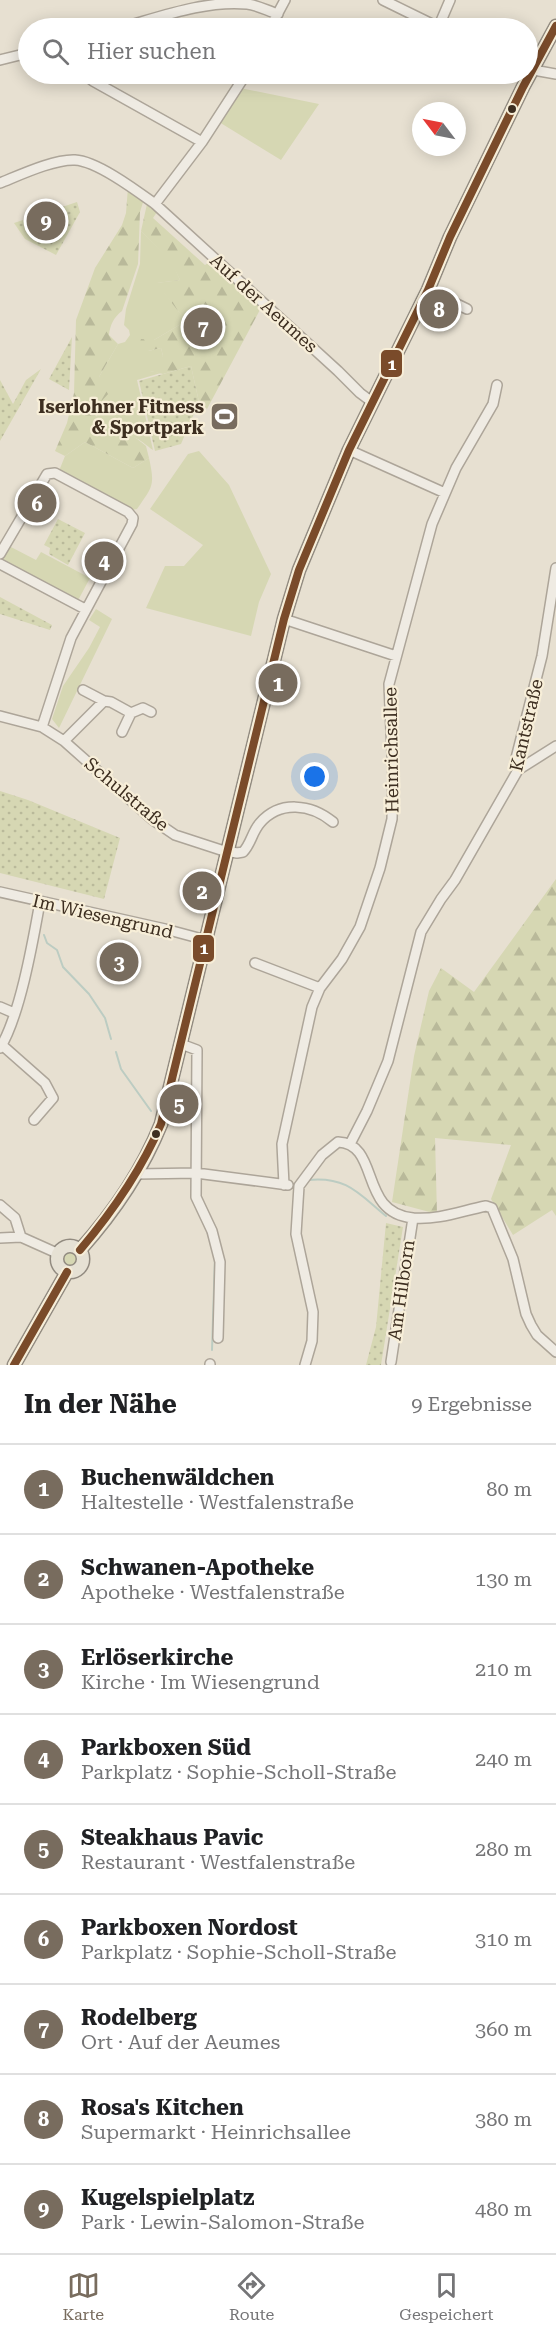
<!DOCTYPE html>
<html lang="de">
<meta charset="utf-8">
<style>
body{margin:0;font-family:"Roboto Serif",serif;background:#f6f6f6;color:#202124}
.compass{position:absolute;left:412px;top:102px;width:54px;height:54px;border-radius:50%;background:#fff;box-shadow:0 3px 15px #0003;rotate:302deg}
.you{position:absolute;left:315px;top:777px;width:21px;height:21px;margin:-15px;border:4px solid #fff;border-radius:50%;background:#1a73e8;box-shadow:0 0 0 9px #1a73e833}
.badge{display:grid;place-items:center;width:39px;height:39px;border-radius:50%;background:#786c5e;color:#fff;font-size:20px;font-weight:700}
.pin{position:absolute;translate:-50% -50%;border:3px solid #fff;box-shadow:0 2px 6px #0006}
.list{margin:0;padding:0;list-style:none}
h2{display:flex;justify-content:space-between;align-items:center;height:78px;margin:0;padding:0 24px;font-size:26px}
h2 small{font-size:20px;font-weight:400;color:#757577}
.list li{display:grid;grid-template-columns:39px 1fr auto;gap:18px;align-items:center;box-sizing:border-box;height:90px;padding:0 24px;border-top:2px solid #e0e0e0}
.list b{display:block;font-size:22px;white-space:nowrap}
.list p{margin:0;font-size:20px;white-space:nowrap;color:#757577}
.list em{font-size:20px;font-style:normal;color:#757577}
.icon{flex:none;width:33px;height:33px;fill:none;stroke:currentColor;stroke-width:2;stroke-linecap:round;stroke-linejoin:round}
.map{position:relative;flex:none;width:556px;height:1365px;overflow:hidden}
.search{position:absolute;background:#fff;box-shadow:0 3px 15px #0003;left:18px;right:18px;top:18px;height:66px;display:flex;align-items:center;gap:15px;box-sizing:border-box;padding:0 21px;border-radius:33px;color:#757577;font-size:22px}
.sheet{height:888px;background:#fff}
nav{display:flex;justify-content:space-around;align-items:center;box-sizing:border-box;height:84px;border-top:2px solid #e0e0e0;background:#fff;font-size:16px;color:#757577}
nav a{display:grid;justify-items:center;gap:3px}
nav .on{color:#786c5e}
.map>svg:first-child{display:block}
.grass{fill:#d6d7b3}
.forest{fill:url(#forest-firs)}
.park{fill:url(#park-dots)}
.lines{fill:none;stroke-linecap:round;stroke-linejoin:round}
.stream{stroke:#bcccc2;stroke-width:2}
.minor-casing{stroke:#ada599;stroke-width:12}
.major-casing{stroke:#928b80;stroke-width:15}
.minor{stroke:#efebe3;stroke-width:9}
.major{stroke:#e6e1d4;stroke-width:12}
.bus-1-casing{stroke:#f7eed8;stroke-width:12}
.bus-1{stroke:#7a4b2a;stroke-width:8}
.bus-dot{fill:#3d2e20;stroke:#f7eed8;stroke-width:2}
.labels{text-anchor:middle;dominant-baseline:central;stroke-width:4.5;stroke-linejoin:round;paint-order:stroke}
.street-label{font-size:18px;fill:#3d2e20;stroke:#f7eed8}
.poi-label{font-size:18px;font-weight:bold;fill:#3d2e20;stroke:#f7eed8;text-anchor:end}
.line-badge{stroke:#f7eed8;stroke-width:2}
.badge-label{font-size:16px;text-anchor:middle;font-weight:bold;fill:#fff}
</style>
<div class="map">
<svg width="556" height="1365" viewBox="0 0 556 1365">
<defs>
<pattern id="forest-firs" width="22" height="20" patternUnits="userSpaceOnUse" patternTransform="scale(1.5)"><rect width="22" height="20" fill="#d6d7b3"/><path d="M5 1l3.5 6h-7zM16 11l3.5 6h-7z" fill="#b9b99a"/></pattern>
<pattern id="park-dots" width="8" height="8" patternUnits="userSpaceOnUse" patternTransform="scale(1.5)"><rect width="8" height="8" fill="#d6d7b3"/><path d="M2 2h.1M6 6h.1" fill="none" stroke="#b9b99a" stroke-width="1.8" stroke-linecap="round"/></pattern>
</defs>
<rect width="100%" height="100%" fill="#e7e0d1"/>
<!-- grass -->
<path class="grass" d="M240 88 319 104 281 160 219 122Z
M141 231 172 262 180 280 157 283 186 321 154 340 148 351 161 348 163 356 150 371 161 373 137 380 153 450C147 446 140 439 133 437 129 435 124 437 119 437 98 433 91 414 102 398L99 377 118 344 125 342 130 335 129 330 124 325 126 309 140 264Z
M85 442 133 468 149 458C155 486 153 486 137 509L132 510 59 471 65 456Z
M199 451 229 485 271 574 259 602 251 636 146 608 165 566H184L203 545 150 509 188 454Z
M9 546 36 560 41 552 90 578 75 606 0 560Z
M96 609 112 619 59 728 52 719 63 686 89 648 100 627 89 620Z
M63 1259a7 7 0 1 1 14 0a7 7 0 1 1-14 0Z"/>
<!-- forest -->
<path class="forest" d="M128 187 144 199 140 212 138 264 122 311C114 317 110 325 109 335L118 344 99 377 110 384V392L95 408C96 421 104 434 119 436 124 437 129 435 134 437 138 439 142 443 146 446L149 458 133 468 85 442 65 456 55 451 67 423 74 393 76 320 95 268 122 225 126 213Z
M147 204 157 212 153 218 205 265 211 261 262 306 207 409 199 402 191 366 163 374 150 371 146 363 163 356 161 348 148 351 137 350 141 339 154 340 186 321 156 283 180 280 171 262 141 231Z
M556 879V1216L552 1210 513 1235 491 1199 511 1145 435 1138 437 1214 392 1202 414 1056 429 991 441 968 474 992Z"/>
<!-- park -->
<path class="park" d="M77 202 80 212 56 255 25 239 14 223Z
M72 337 69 390 49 379Z
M191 366 199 402 181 444 155 451 139 381Z
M41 369 0 441V380L13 404 26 380Z
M58 519 85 533 68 565 49 554 50 548 44 545Z
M0 597 52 625 50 630 0 614Z
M0 791 28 800 120 838 104 899 0 873Z
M386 1223 403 1227 381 1365H366L376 1327Z"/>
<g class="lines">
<!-- stream -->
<path class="stream" d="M44 935 47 943 57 950 63 967 89 994 105 1018 111 1039
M116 1052 121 1069 151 1111
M308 1180C347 1176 359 1194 386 1216
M207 1231 209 1237
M212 1350 215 1257"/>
<defs>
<path id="minor" d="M383 0 440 28
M120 28C160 17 205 0 247 4 257 5 268 11 278 14
M270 28 285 0
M438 28 450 0
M0 60 28 53
M528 69 556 74
M84 74 93 81 202 142
M0 183C20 175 54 159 75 160 97 161 137 191 155 204L338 371 360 393 372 402
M155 204 202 142 246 74
M428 290 467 309
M349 450 445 493
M0 554 47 474 55 473 128 512 133 518 132 524 71 638 42 727
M0 564 85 609
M284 619 396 656
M83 690 104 701
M131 713 143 708 151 712
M0 716 42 727 64 741 153 820 175 835 221 850 237 853 243 852C251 844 252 832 260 823 280 800 311 804 333 822
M64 741 104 701 111 702 131 713 122 732
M518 770 515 762 542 656 556 568
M0 892 165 929 206 940
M255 963 320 988
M0 1007 14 1013
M181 1044 197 1050 196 1197 212 1231 220 1262 218 1338
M2 1045 45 1083 53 1098 34 1120
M0 1048C20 1016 33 941 40 902
M350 1144 367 1111 388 1061 421 932 441 899 455 880 518 770 556 746
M137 1174 196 1173 288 1185
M284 1185 282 1144 312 1007 320 988 342 959 360 927 380 868 392 819 393 776 389 684 432 524 456 468 493 404 497 385
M0 1205 15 1218 21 1237
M0 1238 21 1237 59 1254
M391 1362 413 1218
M210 1365V1364
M305 1365 312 1341 313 1312 296 1234 299 1186 322 1155 338 1142C381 1144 358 1213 413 1218 439 1220 461 1211 486 1206L492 1208 513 1259 526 1314 531 1325 537 1335 556 1352"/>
<path id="major" d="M57 1259a13 13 0 1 1 26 0a13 13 0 1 1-26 0Z
M80 1250C114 1212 142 1171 161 1124L284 619 299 570 349 450 428 290 450 237 523 87 556 26
M14 1365 67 1272"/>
</defs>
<!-- minor casing -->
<use href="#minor" class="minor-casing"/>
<!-- major casing -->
<use href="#major" class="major-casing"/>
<!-- minor -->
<use href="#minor" class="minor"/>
<!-- major -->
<use href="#major" class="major"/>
<defs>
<path id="bus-1" d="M80 1250C113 1211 141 1171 161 1124L284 619 299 570 349 450 428 290 450 237 523 87 556 26
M14 1365 67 1272"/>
</defs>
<!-- bus-1 casing -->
<use href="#bus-1" class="bus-1-casing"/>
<!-- bus-1 -->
<use href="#bus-1" class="bus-1"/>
</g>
<!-- icons -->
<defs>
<symbol id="stadium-square" viewBox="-11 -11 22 22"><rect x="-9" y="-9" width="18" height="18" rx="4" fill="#786c5e" stroke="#f7eed8"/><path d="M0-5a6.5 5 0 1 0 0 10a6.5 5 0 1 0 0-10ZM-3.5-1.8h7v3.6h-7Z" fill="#fff"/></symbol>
</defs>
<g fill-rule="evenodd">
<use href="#stadium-square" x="208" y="400" width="33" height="33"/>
</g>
<!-- markers -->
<g class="bus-dot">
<circle cx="512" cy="109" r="5"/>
<circle cx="156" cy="1134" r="5"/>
</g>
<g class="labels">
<!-- street labels -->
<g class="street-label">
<text transform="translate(264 303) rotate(42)">Auf der Aeumes</text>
<text transform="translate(526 725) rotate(-77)">Kantstraße</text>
<text transform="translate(391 750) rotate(-91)">Heinrichsallee</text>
<text transform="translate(127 794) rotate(40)">Schulstraße</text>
<text transform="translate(103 916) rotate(13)">Im Wiesengrund</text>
<text transform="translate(401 1290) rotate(-82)">Am Hilborn</text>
</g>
<!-- poi labels -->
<g class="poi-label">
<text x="204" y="406">Iserlohner Fitness<tspan x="204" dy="21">&amp; Sportpark</tspan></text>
</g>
</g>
<g class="line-badge">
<rect x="380" y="349" width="23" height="29" rx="6" fill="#7a4b2a"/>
<rect x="192" y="934" width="23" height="29" rx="6" fill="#7a4b2a"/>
</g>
<g class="badge-label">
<text x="392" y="370">1</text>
<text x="204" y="954">1</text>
</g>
</svg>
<svg class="compass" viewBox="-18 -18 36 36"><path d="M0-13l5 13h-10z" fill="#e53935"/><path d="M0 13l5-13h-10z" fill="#757577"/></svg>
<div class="you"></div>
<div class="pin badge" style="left:278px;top:683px">1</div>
<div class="pin badge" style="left:202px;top:891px">2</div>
<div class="pin badge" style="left:119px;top:962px">3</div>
<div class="pin badge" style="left:104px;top:561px">4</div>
<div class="pin badge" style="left:179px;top:1104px">5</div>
<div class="pin badge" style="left:37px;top:503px">6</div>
<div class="pin badge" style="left:203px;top:327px">7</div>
<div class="pin badge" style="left:439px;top:309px">8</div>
<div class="pin badge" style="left:46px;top:221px">9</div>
<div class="search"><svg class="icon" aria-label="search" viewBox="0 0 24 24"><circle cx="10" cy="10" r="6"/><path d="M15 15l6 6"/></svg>Hier suchen</div>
</div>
<section class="sheet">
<h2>In der Nähe<small>9 Ergebnisse</small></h2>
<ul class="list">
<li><span class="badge">1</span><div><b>Buchenwäldchen</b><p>Haltestelle · Westfalenstraße</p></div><em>80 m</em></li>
<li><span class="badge">2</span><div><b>Schwanen-Apotheke</b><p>Apotheke · Westfalenstraße</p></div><em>130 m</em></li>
<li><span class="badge">3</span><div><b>Erlöserkirche</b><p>Kirche · Im Wiesengrund</p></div><em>210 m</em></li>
<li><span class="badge">4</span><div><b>Parkboxen Süd</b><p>Parkplatz · Sophie-Scholl-Straße</p></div><em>240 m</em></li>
<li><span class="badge">5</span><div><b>Steakhaus Pavic</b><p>Restaurant · Westfalenstraße</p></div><em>280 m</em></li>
<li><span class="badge">6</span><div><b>Parkboxen Nordost</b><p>Parkplatz · Sophie-Scholl-Straße</p></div><em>310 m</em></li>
<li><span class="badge">7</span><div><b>Rodelberg</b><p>Ort · Auf der Aeumes</p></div><em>360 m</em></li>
<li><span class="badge">8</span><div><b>Rosa's Kitchen</b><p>Supermarkt · Heinrichsallee</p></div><em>380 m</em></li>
<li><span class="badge">9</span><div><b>Kugelspielplatz</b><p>Park · Lewin-Salomon-Straße</p></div><em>480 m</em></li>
</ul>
</section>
<nav>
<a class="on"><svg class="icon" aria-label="map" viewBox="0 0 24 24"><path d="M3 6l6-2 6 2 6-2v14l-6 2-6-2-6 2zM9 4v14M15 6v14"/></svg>Karte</a>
<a><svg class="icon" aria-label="directions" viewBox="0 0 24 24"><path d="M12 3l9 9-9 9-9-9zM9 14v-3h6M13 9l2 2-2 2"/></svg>Route</a>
<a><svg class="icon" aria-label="saved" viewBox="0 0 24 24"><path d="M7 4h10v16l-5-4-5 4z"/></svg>Gespeichert</a>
</nav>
